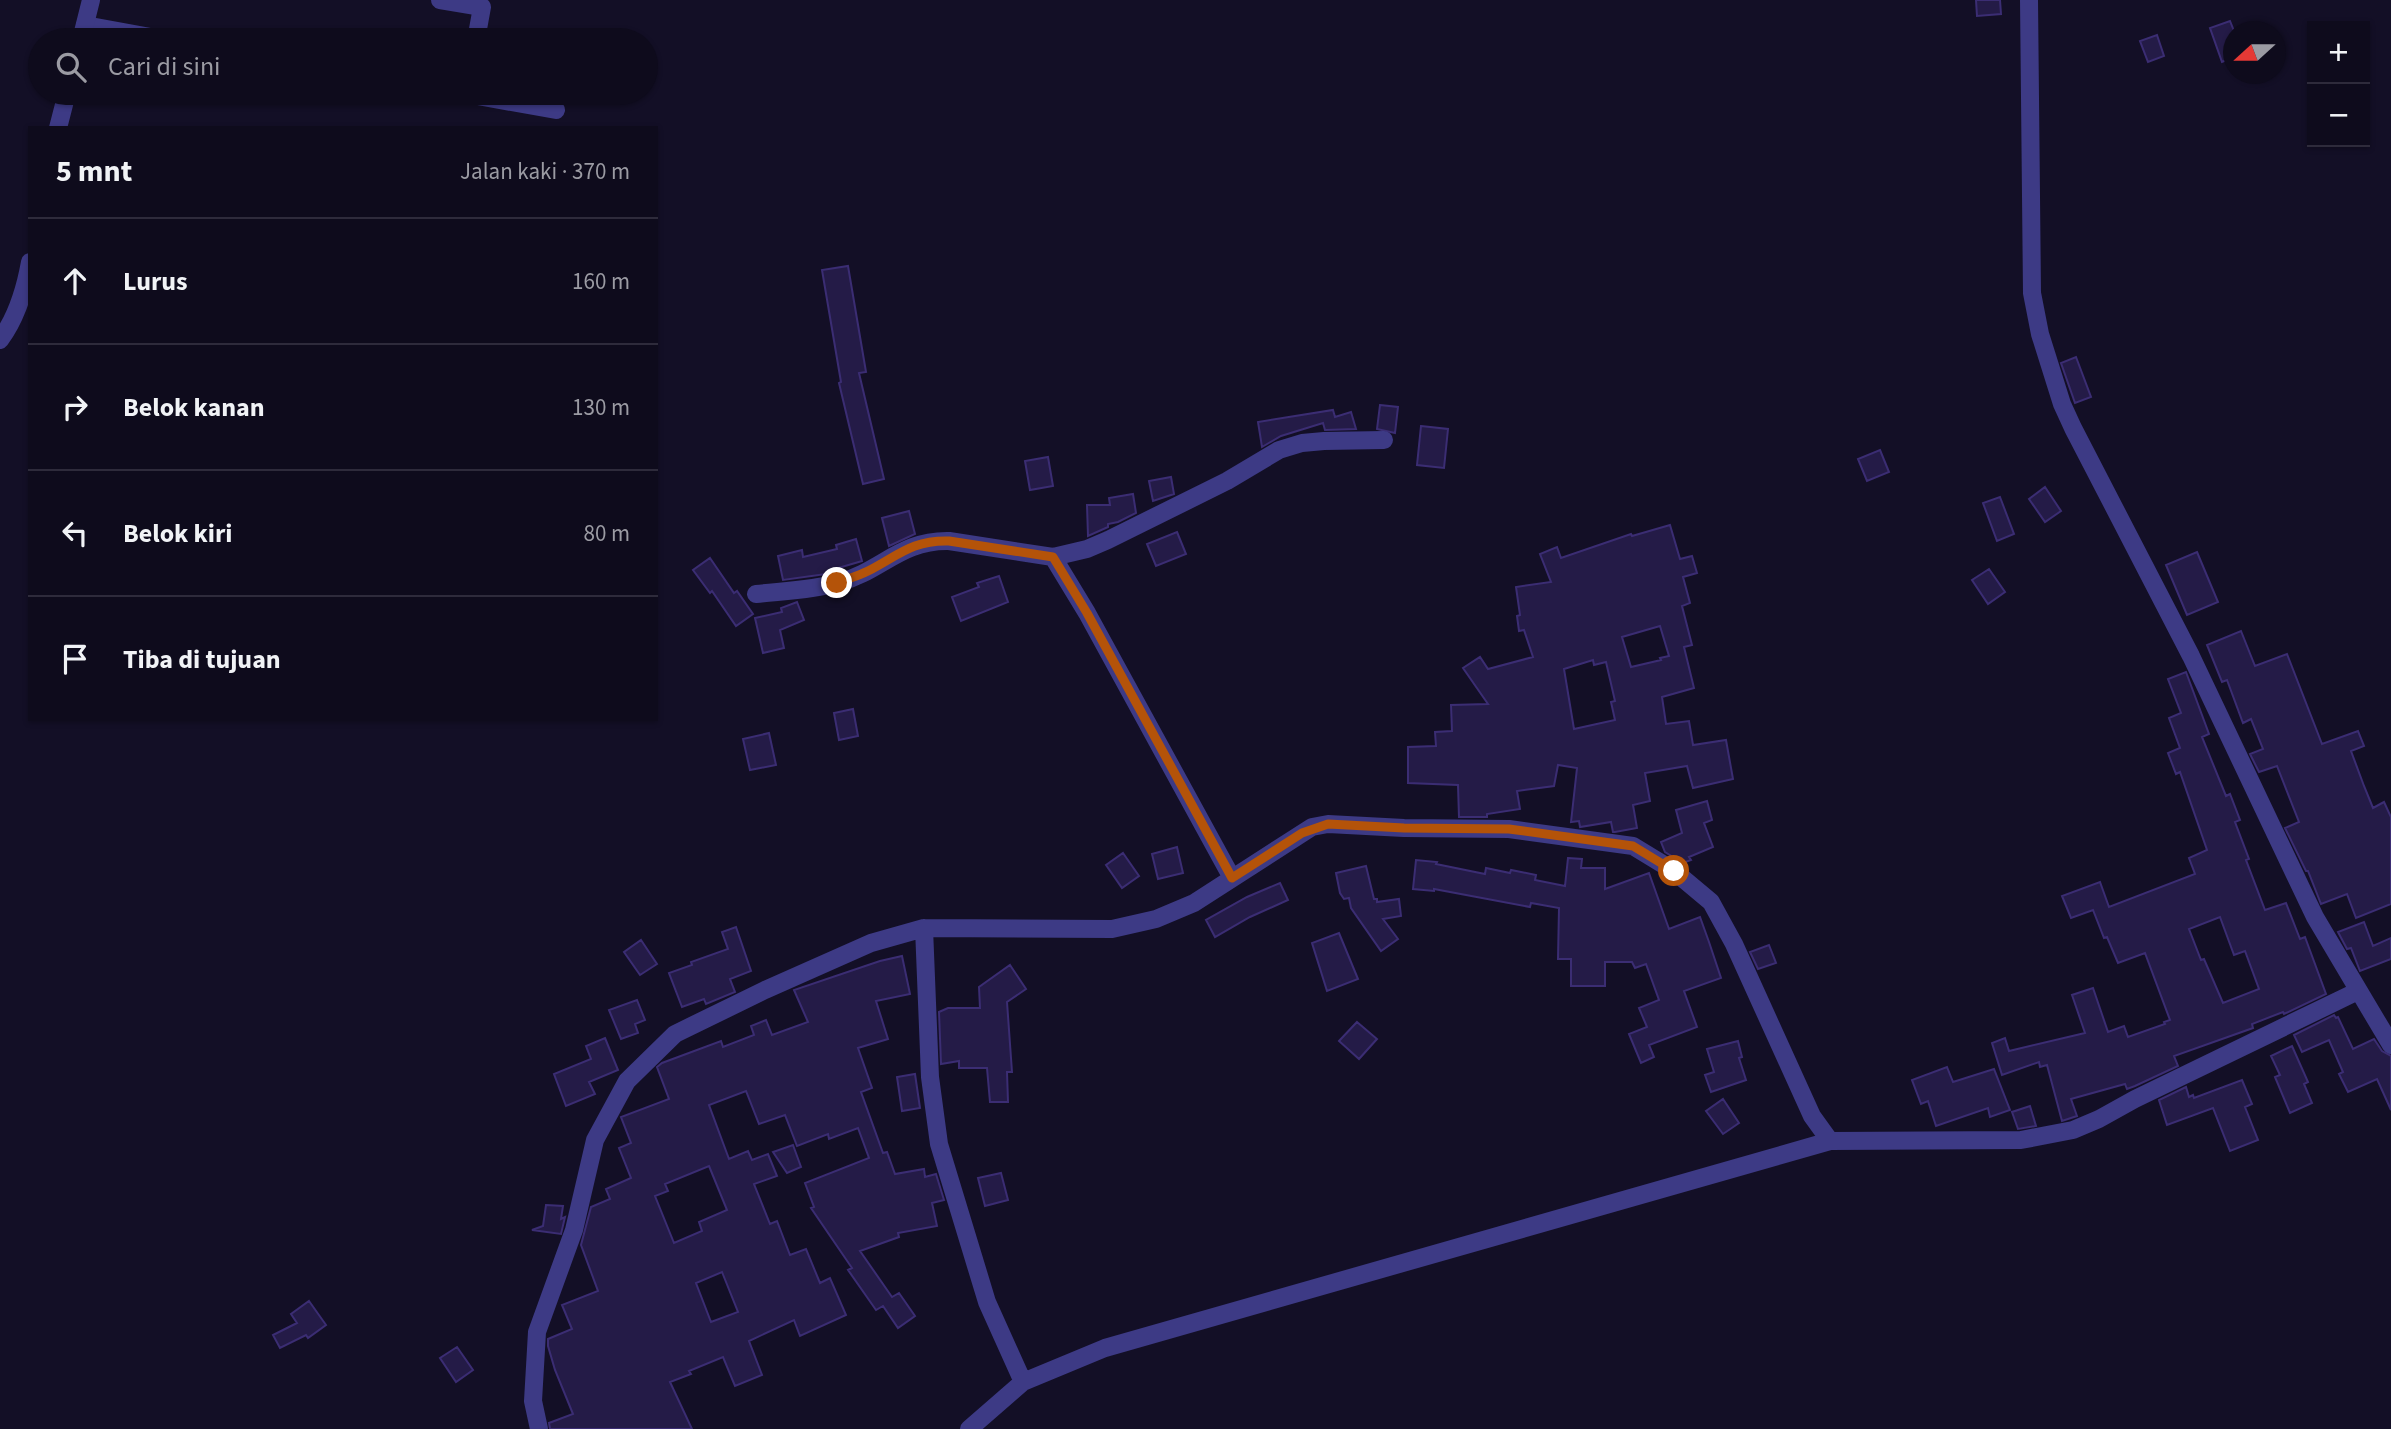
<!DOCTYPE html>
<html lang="id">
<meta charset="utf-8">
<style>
body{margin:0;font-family:"Source Sans 3",sans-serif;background:#1c1929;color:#f1f3f6}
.controls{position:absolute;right:21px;top:21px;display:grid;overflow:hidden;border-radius:0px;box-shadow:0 2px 5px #0004}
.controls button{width:63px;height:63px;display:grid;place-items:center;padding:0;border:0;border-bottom:2px solid #2e2b3b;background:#0e0b1c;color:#f1f3f6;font:35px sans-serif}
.compass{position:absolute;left:2223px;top:21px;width:63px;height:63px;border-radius:50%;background:#0e0b1c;box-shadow:0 2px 5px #0004;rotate:249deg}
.stop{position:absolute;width:21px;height:21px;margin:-16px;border:5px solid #b45309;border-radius:50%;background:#fff}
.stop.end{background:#b45309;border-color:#fff;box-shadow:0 2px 7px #0008}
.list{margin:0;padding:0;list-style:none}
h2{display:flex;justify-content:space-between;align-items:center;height:91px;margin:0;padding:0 28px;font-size:30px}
h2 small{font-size:23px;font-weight:400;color:#9b9ba3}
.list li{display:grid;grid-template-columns:46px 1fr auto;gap:21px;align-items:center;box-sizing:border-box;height:126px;padding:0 28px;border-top:2px solid #2e2b3b}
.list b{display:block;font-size:26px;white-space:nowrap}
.list em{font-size:23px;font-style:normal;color:#9b9ba3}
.icon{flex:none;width:38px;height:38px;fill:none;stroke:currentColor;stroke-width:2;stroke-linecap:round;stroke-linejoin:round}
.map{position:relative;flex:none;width:2391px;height:1429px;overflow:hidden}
.search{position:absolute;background:#0e0b1c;box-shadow:0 2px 5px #0004;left:28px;top:28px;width:630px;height:77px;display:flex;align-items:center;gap:18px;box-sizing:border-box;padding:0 24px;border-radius:38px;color:#9b9ba3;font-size:26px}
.panel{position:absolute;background:#0e0b1c;box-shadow:0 2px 5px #0004;left:28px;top:126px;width:630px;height:595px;border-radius:0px}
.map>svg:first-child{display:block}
.building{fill:#241b47;stroke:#3b2d73;stroke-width:2;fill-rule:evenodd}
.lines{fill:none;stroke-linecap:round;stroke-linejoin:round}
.minor{stroke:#3d3a85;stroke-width:18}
.tertiary{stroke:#3d3a85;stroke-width:18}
.route{stroke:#b45309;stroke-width:9}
</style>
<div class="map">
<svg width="2391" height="1429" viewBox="0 0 2391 1429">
<rect width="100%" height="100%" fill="#130f26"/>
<!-- building -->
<path class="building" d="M1976 0H2000L2001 14 1977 16Z
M2230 21 2234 31V57L2222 62 2210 28Z
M2157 35 2164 56 2148 62 2140 41Z
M848 266 866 372 859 373 884 479 863 484 839 383 841 382 822 270Z
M2076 357 2091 397 2075 403 2061 363Z
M1380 405 1398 407 1395 433 1377 429Z
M1333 410 1335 417 1351 412 1356 429 1325 430 1323 423 1281 436 1262 447 1258 422Z
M1421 426 1448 429 1444 468 1417 465Z
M1880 450 1889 472 1867 481 1858 459Z
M1048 457 1053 486 1030 490 1025 461Z
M1171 477 1174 494 1153 501 1149 481Z
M2045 487 2061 511 2045 522 2029 499Z
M1133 494 1136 513 1118 522 1108 524V527L1088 536 1087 505H1110L1109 498Z
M2000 497 2014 534 1997 541 1983 503Z
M909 511 915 534 889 546 882 518Z
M1670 525 1680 559 1692 556 1697 573 1683 577 1690 603 1682 606 1692 645 1684 647 1694 688 1662 697 1666 724 1689 721 1693 745 1726 740 1733 779 1693 788 1687 766 1645 773 1650 801 1633 805 1637 828 1615 832H1613L1611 822 1580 827 1579 821 1571 822 1577 768 1558 765 1554 786 1517 791 1520 809 1487 814V817H1459L1458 785 1408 783V747L1436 746 1435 732 1452 731 1451 705 1488 704 1463 668 1480 657 1488 669 1533 657 1524 630 1519 631 1517 616 1520 615 1516 587 1551 582 1540 554 1557 547 1561 558 1631 534 1632 536ZM1660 626 1669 656 1660 658 1661 660 1631 667 1622 637ZM1593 660 1594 665 1606 662 1615 701 1611 702 1615 720 1574 729 1564 669Z
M1177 532 1186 554 1156 566 1147 544Z
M856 539 862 561 828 571V574H826L783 580 778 556 802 550 803 557 837 549 836 545Z
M2197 552 2218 602 2187 615 2166 565Z
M710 558 734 593 737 591 753 614 736 626 712 591 710 593 693 570Z
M1989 569 2005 592 1988 604 1972 580Z
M999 576 1008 602 961 621 952 597 979 587 977 583Z
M797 602 804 620 780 630 784 648 763 653 755 618 782 612 781 608Z
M2241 631 2255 666 2287 654 2322 744 2358 731 2364 746 2351 751 2364 786 2373 808 2384 802 2391 817V904L2356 918 2347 894 2321 904 2308 871H2306L2285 828 2299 822 2277 766 2259 772 2250 754 2263 749 2251 719 2243 723 2227 680 2222 682 2207 645Z
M2186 672 2209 734 2202 737 2226 796 2230 794 2240 820 2235 822 2249 859 2246 860 2265 910 2286 903 2300 939 2305 937 2326 994 2284 1014 2283 1012 2252 1024 2253 1028 2174 1056 2178 1066 2135 1086 2127 1089 2125 1084 2071 1099 2077 1116 2062 1121 2047 1065 2040 1067 2039 1062 2002 1075 1992 1043 2005 1038 2009 1051 2085 1033 2072 995 2093 988 2108 1032 2124 1026 2128 1037 2165 1024 2164 1022 2170 1020 2145 953 2118 963 2107 937 2104 938 2093 910 2071 918 2062 896 2100 882 2109 907 2195 874 2189 858 2207 850 2180 772 2176 774 2168 753 2180 748 2169 718 2181 713 2168 679ZM2220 917 2234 955 2245 951 2259 989 2223 1003 2204 959 2201 960 2189 929Z
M853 709 858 736 839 740 834 713Z
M769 733 776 765 750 770 743 739Z
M1707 801 1712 820 1704 823 1713 847 1689 857 1691 860 1683 863 1665 852 1661 842 1682 833 1676 810Z
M1177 847 1183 873 1158 879 1152 854Z
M1123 853 1139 876 1122 888 1106 865Z
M1568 858 1582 859 1581 868H1605V889L1649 873 1669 929 1700 917 1709 942 1721 978 1684 991 1697 1027 1649 1045 1654 1057 1641 1063 1629 1034 1647 1027 1639 1008 1659 1000 1646 964 1635 968 1632 962H1605V986H1571V959H1558L1559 908 1531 903 1530 907 1434 889V891L1413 889 1416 860 1437 862 1436 864 1485 874 1486 868 1510 873 1511 870 1536 875 1535 880 1565 886Z
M1366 866 1374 899H1377V902L1399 899 1401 916 1383 919 1398 939 1381 951 1351 908 1349 898 1344 899 1340 893 1336 873Z
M1280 883 1288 900 1250 917 1215 937 1206 920 1247 897Z
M2364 922 2373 946 2391 938V959L2360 971 2351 948 2347 949 2338 932Z
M736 927 751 971 730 979 735 992 706 1004 704 999 682 1007 669 973 692 965 691 962 728 949 722 932Z
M1339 933 1358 979 1327 991 1312 943Z
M641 940 657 964 640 975 624 952Z
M1769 945 1776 963 1758 969 1750 952Z
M902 956 910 994 876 1001 888 1039 858 1048 872 1088 861 1092 883 1153 887 1152 895 1174 924 1169 925 1177 936 1174 944 1200 932 1203 937 1226 898 1233 899 1237 860 1251 892 1297 899 1293 915 1316 898 1328 883 1306 876 1310 848 1270 852 1268 811 1208 814 1207 805 1183 869 1158 858 1128 829 1139 828 1134 797 1146 785 1115 759 1124 746 1091 709 1105 729 1159 748 1151 752 1160 768 1154 777 1176 754 1184 770 1224 777 1221 790 1255 806 1249 820 1283 830 1278 846 1315 800 1336 794 1320 749 1341 762 1375 735 1386 723 1357 689 1371 691 1374 670 1382 692 1429H550L549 1423 573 1414 555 1370 548 1346V1339L572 1329 562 1305 598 1291 581 1245 591 1207 610 1199 606 1189 631 1178 619 1148 631 1143 621 1117 669 1099 657 1067 662 1063 721 1041 723 1047 754 1035 751 1026 766 1020 772 1035 808 1022 794 990 880 961ZM709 1166 727 1210 699 1222 702 1231 674 1243 655 1196 668 1191 665 1184ZM722 1272 738 1312 711 1322 696 1283Z
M1010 965 1026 989 1007 1002 1012 1072H1007L1008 1102H990L987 1068H959V1061L941 1064 939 1012 948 1008H980L979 987Z
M637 1000 645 1020 635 1024 638 1033 621 1039 609 1010Z
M2334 1015 2336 1018 2338 1017 2353 1049 2374 1039 2382 1051 2391 1056V1110L2377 1079 2348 1092 2339 1074 2343 1072 2329 1040 2302 1052 2294 1035Z
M1357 1022 1377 1039 1359 1059 1339 1041Z
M605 1038 618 1070 589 1082 595 1094 566 1106 554 1074 591 1059 586 1046Z
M1738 1041 1742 1057 1739 1058 1746 1080 1711 1092 1705 1075 1714 1072 1707 1049Z
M2292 1046 2308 1082 2304 1084 2312 1103 2290 1113 2275 1077 2280 1075 2271 1056Z
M1947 1067 1953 1082 1994 1069 2010 1110 1990 1117 1988 1108 1936 1126 1928 1101 1921 1104 1912 1080Z
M915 1074 920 1108 902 1111 897 1077Z
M2242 1080 2252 1104 2245 1107 2258 1140 2230 1151 2213 1108 2167 1125 2159 1100 2186 1087 2189 1097 2193 1095 2194 1098Z
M1723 1099 1739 1123 1723 1134 1706 1111Z
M2030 1106 2036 1126 2018 1129 2012 1112Z
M793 1145 801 1167 787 1173 773 1152Z
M1001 1173 1008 1200 985 1206 978 1178Z
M546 1205 563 1206 561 1219 565 1217 561 1234 532 1230 543 1226Z
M309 1301 326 1325 308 1338 306 1335 280 1348 273 1335 297 1323 291 1314Z
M457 1347 473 1370 456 1382 440 1358Z"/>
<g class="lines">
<!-- minor -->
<path class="minor" d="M440 0 482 7 476 40
M2029 0 2032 293 2040 334 2062 404 2073 428 2191 656 2315 917 2391 1045
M85 25 167 40
M461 93 556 110
M1053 557 1087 613 1232 878
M756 594C783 591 812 590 838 583 882 571 900 540 949 541L1053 557 1087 549 1108 540 1227 481 1279 450 1302 443 1324 441 1384 440
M924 928 930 1077 939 1144 987 1302 1023 1382
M539 1429 533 1401 537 1332 574 1230 595 1140 627 1081 675 1034 765 990 871 943 924 928 1112 929 1156 919 1194 903 1312 827 1328 824 1404 828 1509 829 1633 846 1674 871 1711 902 1734 944 1812 1116 1830 1141 2021 1140 2073 1130 2099 1119 2135 1099 2358 991
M969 1429 1023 1382 1105 1348 1830 1141"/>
<!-- tertiary -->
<path class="tertiary" d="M81 40 91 0
M58 128 67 93
M0 340C17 317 25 290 30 262"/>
</g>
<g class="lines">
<!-- route -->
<path class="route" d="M837 583C847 579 858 576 868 571 899 555 912 540 949 541L1053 557 1087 613 1232 878 1302 833 1328 824 1404 828 1509 829 1633 846 1674 871"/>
</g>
</svg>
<div class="controls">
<button>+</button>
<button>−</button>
</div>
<svg class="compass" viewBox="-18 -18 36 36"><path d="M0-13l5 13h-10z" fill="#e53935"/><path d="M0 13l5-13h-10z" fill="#9b9ba3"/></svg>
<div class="stop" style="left:1674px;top:871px"></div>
<div class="stop end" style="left:837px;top:583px"></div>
<div class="search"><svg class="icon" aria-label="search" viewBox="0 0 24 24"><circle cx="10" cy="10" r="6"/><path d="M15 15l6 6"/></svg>Cari di sini</div>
<section class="panel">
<h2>5 mnt<small>Jalan kaki · 370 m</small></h2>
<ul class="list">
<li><svg class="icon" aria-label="ahead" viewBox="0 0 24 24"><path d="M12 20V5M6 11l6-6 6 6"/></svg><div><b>Lurus</b></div><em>160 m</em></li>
<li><svg class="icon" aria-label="right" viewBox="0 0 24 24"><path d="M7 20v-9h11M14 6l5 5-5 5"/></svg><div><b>Belok kanan</b></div><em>130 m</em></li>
<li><svg class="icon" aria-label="left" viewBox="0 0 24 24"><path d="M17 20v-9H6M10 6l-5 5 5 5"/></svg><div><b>Belok kiri</b></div><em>80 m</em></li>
<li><svg class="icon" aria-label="arrive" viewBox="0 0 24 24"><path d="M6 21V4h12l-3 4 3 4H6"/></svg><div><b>Tiba di tujuan</b></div></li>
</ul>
</section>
</div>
